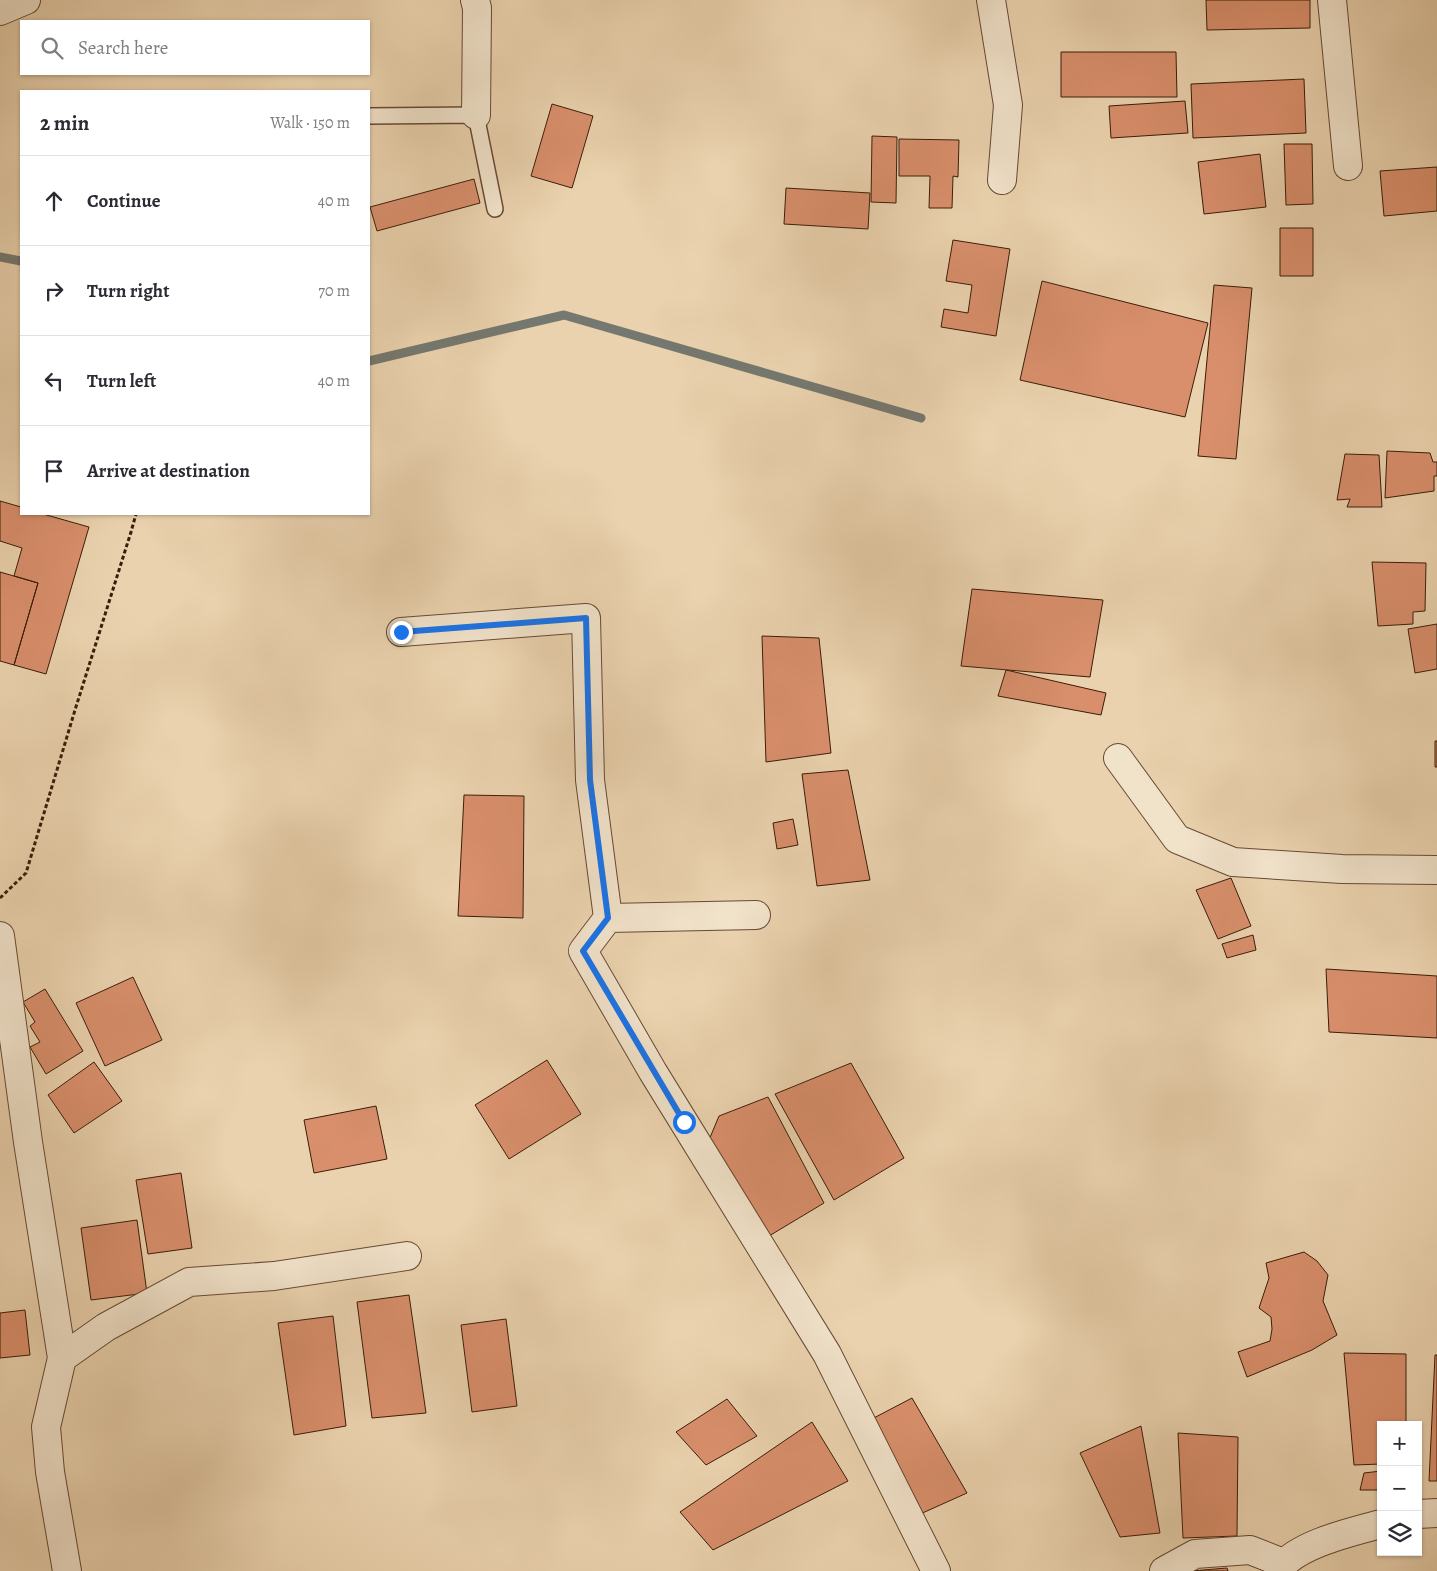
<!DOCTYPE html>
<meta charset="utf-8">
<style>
body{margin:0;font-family:Alegreya,serif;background:#f2f2f3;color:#2b2b33}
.controls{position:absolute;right:15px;bottom:15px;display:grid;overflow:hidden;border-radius:0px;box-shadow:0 1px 4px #0004}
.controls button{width:45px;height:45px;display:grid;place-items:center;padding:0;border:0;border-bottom:1px solid #e1e1e2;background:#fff;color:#2b2b33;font:25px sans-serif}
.stop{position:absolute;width:15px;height:15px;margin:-11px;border:4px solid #1a73e8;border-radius:50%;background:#fff}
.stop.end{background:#1a73e8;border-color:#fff;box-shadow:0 1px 5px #0008}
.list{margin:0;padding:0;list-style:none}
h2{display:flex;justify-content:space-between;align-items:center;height:65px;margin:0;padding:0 20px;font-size:21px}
h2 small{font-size:16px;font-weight:400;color:#7c7c81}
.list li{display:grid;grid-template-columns:32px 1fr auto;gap:15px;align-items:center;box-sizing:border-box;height:90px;padding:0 20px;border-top:1px solid #e1e1e2}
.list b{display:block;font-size:19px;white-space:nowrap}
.list em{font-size:16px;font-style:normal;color:#7c7c81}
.icon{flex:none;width:28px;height:28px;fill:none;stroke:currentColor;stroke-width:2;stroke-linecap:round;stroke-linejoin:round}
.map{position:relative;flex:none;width:1437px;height:1571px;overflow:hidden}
.search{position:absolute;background:#fff;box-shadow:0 1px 4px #0004;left:20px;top:20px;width:350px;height:55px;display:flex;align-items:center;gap:12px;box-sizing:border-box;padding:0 18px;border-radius:0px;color:#7c7c81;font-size:19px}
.panel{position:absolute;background:#fff;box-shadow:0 1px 4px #0004;left:20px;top:90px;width:350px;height:425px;border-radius:0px}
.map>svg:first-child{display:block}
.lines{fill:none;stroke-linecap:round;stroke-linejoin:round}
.stream{stroke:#757870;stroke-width:9}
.building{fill:#d98f6c;stroke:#3b1c08}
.lane-casing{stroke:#674a32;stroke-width:18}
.street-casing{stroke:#674a32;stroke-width:30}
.path{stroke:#3b1c08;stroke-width:3;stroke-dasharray:4 2.5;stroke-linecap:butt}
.lane{stroke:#f1e2ca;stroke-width:15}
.street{stroke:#f1e2ca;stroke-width:28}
.route{stroke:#1a73e8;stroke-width:6}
</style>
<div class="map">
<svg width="1437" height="1571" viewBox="0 0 1437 1571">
<rect width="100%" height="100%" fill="#ead2ae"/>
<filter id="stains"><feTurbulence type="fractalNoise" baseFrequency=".004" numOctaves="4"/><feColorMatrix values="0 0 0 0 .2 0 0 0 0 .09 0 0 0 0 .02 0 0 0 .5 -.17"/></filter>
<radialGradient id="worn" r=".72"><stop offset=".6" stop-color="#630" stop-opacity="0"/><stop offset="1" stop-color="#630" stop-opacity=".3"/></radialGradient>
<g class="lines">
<!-- stream -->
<path class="stream" d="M0 257 21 261
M369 361 564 315 921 418"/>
</g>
<!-- building -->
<path class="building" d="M1206 0H1310V28L1207 30Z
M1061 52H1176L1177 97H1061Z
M1304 79 1306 133 1193 138 1191 84Z
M1185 101 1188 133 1111 138 1109 106Z
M552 104 593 116 572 188 531 176Z
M872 136 897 137 896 203 871 202Z
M899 139 959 140 958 177 953 176 952 208H929L930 176H899Z
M1284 144H1312L1313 204 1286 205Z
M1260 154 1266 207 1204 214 1198 162Z
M1437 167V211L1384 216 1380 171Z
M474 179 480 203 377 231 370 207Z
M786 188 870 193 868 229 784 224Z
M1280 228H1313V276H1280Z
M953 240 1010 249 996 336 941 327 944 309 968 313 972 285 946 281Z
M1042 281 1208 323 1185 417 1020 380Z
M1214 285 1252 288 1236 459 1198 456Z
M1387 451 1430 453 1433 462H1437V476H1434V491L1385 498Z
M1345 454 1379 455 1382 507H1347L1350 499 1337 500Z
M0 501 21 507V514H43L89 527 46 674 14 665 38 583 14 576 22 548 0 541Z
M1372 562 1426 563 1425 611 1413 612V624L1378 626Z
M0 572 38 583 14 665 0 661Z
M972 589 1103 600 1090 677 961 666Z
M1437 624V669L1415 673 1408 629Z
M762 636 819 638 831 753 766 762Z
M1006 670 1106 693 1101 715 998 696Z
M1435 741H1437V767H1435Z
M848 770 870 880 817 886 802 774Z
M464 795 524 796 523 918 458 916Z
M793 819 798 845 777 849 773 823Z
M1231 878 1251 926 1218 939 1196 890Z
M1253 935 1256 950 1227 958 1222 944Z
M1326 969 1437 976V1038L1329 1032Z
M133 977 162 1040 105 1066 76 1003Z
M45 989 83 1051 46 1074 30 1047 40 1042 30 1026 35 1022 23 1002Z
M547 1060 581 1114 509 1159 475 1105Z
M94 1062 122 1101 74 1133 48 1095Z
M851 1063 904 1158 834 1200 775 1094Z
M768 1097 824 1203 769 1236 709 1140 719 1116Z
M376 1106 387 1159 314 1173 304 1120Z
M181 1173 192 1248 148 1254 136 1180Z
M137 1220 147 1293 91 1300 81 1228Z
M1304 1252 1317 1261 1328 1275 1323 1301 1337 1335 1312 1350 1247 1377 1238 1352 1270 1341 1272 1329 1271 1317 1259 1308 1269 1278 1266 1263Z
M409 1295 426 1413 372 1418 357 1302Z
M25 1310 30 1355 0 1358V1313Z
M333 1316 346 1426 294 1435 278 1323Z
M506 1319 517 1406 472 1412 461 1325Z
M1344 1353 1406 1354V1425H1381V1464L1354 1465Z
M1435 1355H1437V1481H1429Z
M912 1398 967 1493 918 1515 868 1421Z
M727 1399 757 1436 706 1465 676 1432Z
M812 1422 848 1481 713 1550 680 1512Z
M1141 1426 1160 1533 1120 1537 1080 1453Z
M1178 1433 1238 1437 1237 1536 1183 1538Z
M1381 1471V1490H1360L1364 1473Z
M1227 1568 1228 1571H1191Z"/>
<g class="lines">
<defs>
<path id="lane" d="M369 116 476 115 495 209"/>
<path id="street" d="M475 0 477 8 476 115
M991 0 1008 105 1002 180
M1332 0 1348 166
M0 11 26 0
M401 632 586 618 590 780 608 918 583 951 653 1072 827 1354 936 1571
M1118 758 1177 839 1233 862 1342 869 1437 870
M608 918 756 915
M0 936 28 1142 62 1358 46 1427 50 1472 67 1571
M62 1358 106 1327 189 1282 274 1276 407 1256
M1418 1514 1437 1513
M1164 1571 1195 1554 1250 1550 1283 1563
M1278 1571C1294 1545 1351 1532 1381 1524"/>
</defs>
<!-- lane casing -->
<use href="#lane" class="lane-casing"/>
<!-- street casing -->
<use href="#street" class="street-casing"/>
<!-- path -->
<path class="path" d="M0 898 26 873 75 710 131 532 136 514"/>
<!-- lane -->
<use href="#lane" class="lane"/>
<!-- street -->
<use href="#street" class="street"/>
</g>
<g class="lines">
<!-- route -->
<path class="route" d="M401 632 586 618 590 780 608 918 583 951 684 1122"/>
</g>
<rect width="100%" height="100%" filter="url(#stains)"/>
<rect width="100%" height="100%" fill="url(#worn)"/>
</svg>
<div class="controls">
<button>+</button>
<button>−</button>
<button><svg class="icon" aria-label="layers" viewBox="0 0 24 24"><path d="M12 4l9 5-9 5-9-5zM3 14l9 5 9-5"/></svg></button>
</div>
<div class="stop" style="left:684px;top:1122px"></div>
<div class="stop end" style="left:401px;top:632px"></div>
<div class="search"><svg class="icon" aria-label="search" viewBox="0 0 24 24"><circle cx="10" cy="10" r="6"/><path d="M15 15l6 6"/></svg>Search here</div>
<section class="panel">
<h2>2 min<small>Walk · 150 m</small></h2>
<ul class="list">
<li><svg class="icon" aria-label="ahead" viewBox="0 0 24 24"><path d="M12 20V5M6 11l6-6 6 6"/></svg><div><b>Continue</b></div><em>40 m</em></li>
<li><svg class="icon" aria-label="right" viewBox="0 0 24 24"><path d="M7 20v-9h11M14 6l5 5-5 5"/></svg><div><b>Turn right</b></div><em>70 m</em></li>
<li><svg class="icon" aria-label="left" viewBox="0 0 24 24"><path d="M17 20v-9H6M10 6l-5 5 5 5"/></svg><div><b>Turn left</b></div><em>40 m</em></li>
<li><svg class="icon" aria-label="arrive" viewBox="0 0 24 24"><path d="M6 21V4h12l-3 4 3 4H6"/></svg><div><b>Arrive at destination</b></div></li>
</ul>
</section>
</div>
